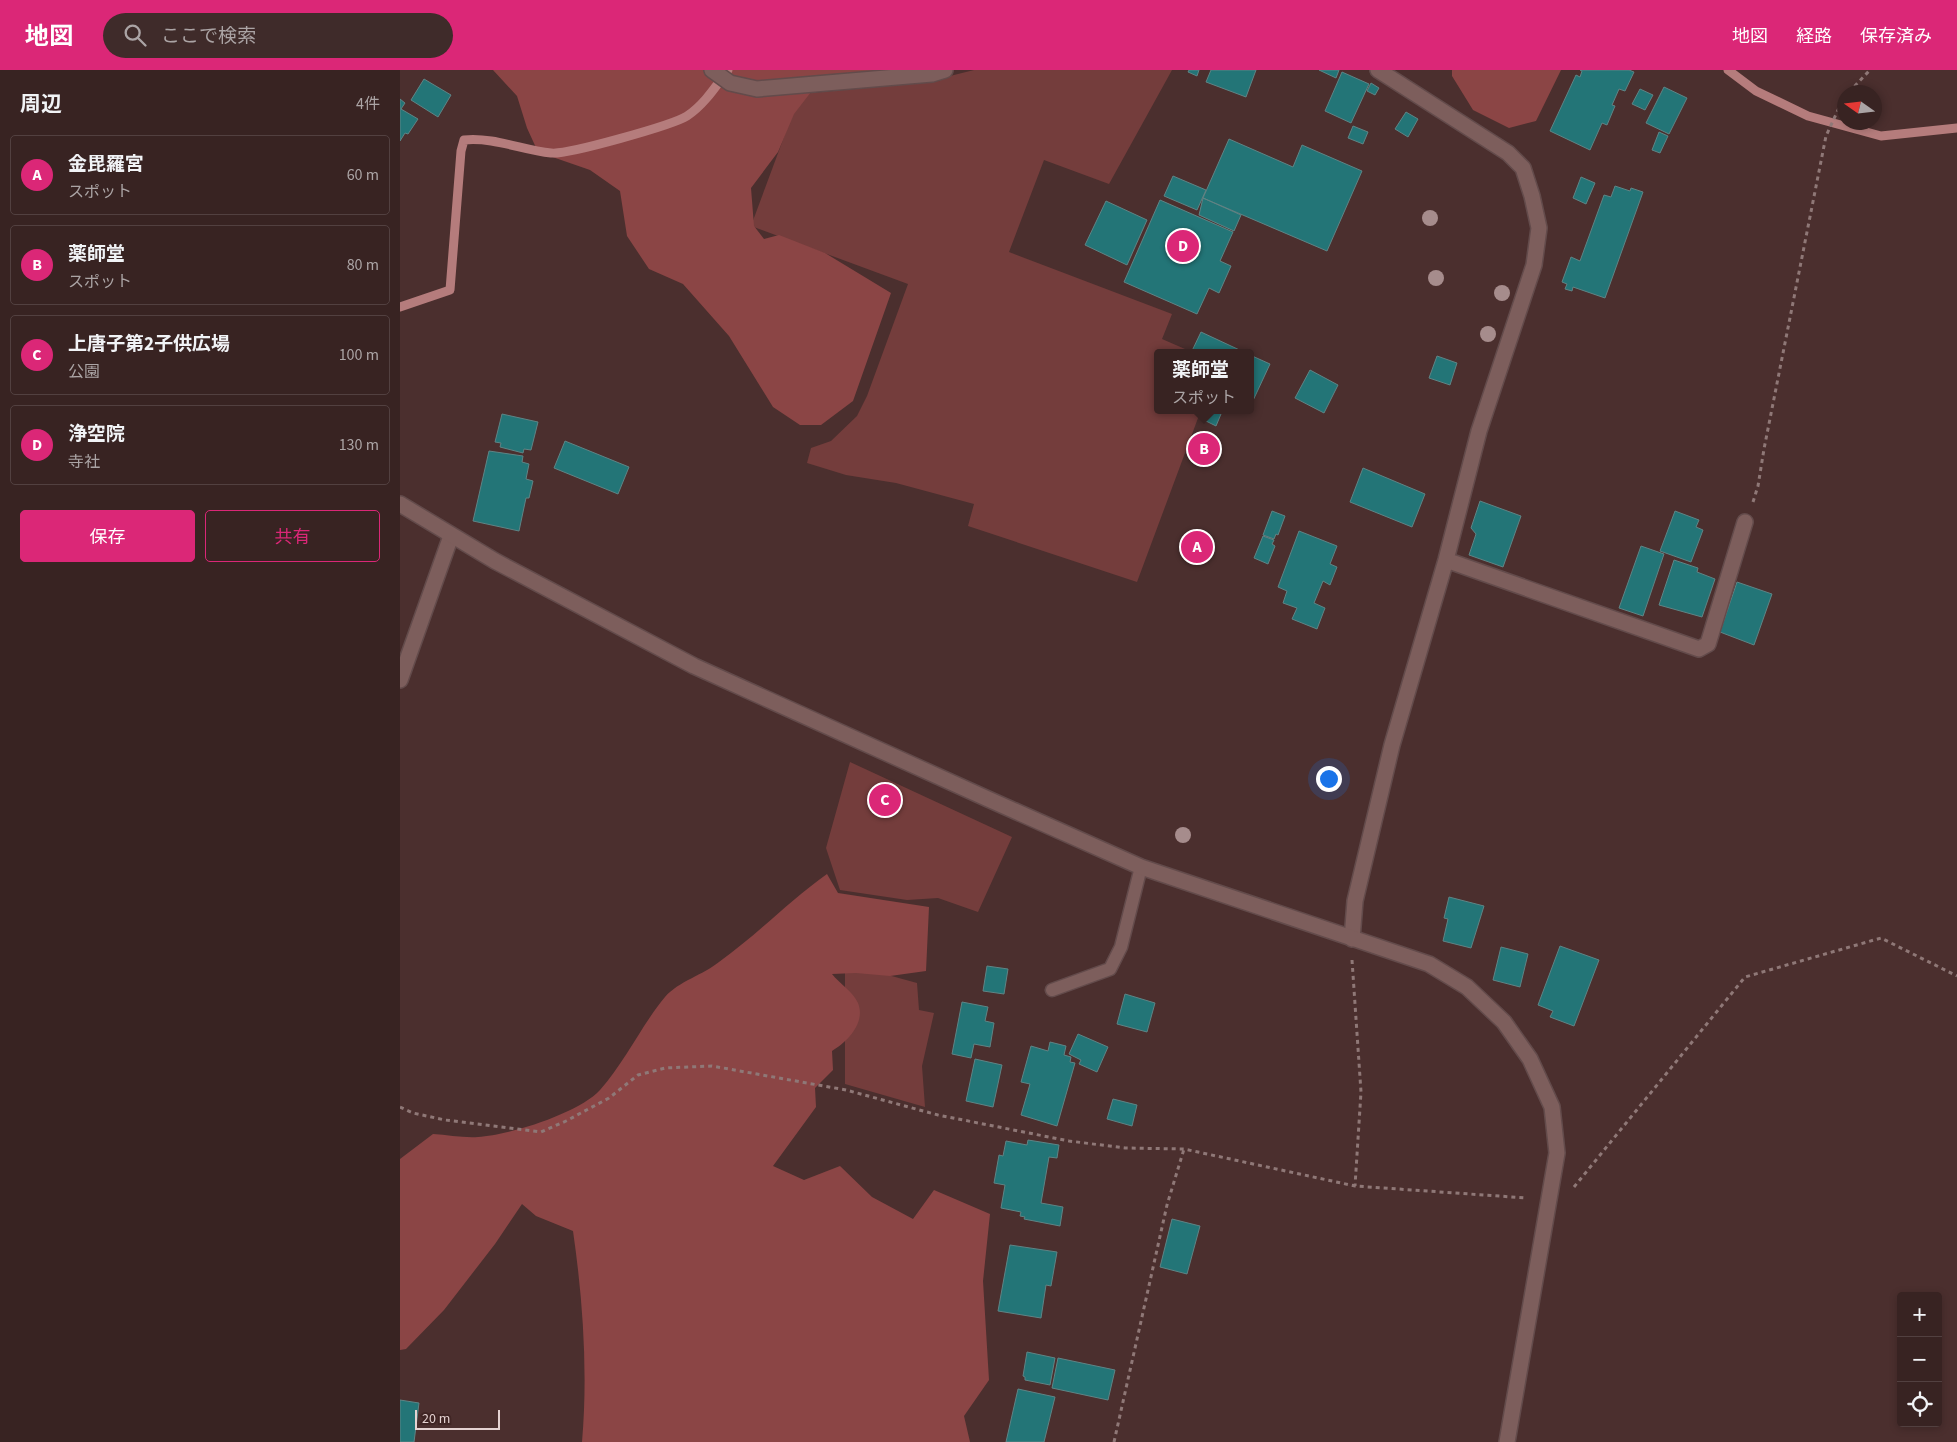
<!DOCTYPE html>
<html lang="ja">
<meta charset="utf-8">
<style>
body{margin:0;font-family:"Source Sans 3","Noto Sans JP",sans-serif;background:#3f2b2a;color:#f1f3f6}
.controls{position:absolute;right:15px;bottom:15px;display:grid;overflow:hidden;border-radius:5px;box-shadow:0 2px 8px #0003}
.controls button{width:45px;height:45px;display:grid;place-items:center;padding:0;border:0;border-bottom:1px solid #524040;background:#382322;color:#f1f3f6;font:25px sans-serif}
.compass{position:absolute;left:1437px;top:15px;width:45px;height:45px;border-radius:50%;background:#382322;box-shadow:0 2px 8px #0003;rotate:284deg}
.scale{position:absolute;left:15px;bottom:12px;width:85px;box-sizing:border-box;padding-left:5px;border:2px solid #e5d3d2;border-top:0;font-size:14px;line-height:18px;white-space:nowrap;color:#e5d3d2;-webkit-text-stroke:4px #402524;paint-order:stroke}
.you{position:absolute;left:928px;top:708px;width:18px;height:18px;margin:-12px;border:4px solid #fff;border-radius:50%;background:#1a73e8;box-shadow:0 0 0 8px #1a73e833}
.badge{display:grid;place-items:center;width:32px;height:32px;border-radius:50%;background:#db2777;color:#fff;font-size:16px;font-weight:700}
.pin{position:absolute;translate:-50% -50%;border:2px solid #fff;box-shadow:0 1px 5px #0006}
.popup{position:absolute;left:754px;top:279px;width:100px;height:65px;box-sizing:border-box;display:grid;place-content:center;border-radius:5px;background:#382322;filter:drop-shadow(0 1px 4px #0005);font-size:16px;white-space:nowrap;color:#aba4a5}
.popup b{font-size:19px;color:#f1f3f6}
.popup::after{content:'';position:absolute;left:50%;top:100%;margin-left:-10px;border:10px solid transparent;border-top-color:#382322}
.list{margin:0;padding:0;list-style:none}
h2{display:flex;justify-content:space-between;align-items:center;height:65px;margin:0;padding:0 20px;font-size:21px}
h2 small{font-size:16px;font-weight:400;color:#aba4a5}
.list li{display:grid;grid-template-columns:32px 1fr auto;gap:15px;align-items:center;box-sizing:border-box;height:80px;margin:0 10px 10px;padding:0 10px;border:1px solid #524040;border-radius:5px}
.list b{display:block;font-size:19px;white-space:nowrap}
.list p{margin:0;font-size:16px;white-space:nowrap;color:#aba4a5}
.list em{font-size:16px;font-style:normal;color:#aba4a5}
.actions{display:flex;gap:10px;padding:15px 20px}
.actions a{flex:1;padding:11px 0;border:1px solid #db2777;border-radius:5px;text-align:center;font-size:18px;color:#db2777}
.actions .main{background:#db2777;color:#fff}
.icon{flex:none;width:28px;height:28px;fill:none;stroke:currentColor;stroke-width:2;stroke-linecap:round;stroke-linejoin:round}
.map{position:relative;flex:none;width:1557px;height:1372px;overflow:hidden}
header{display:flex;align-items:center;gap:30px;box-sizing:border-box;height:70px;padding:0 25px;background:#db2777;color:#fff}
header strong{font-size:24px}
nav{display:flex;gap:28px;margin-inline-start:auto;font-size:18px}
.search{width:350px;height:45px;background:#3f2b2a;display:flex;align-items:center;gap:12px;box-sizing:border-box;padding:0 18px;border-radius:28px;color:#aba4a5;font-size:19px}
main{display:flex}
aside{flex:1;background:#382322}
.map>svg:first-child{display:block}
.green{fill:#743d3c}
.forest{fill:#8b4545}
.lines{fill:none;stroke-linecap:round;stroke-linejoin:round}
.stream{stroke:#b57c7c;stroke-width:9}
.building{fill:#237577;stroke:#5f8485}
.service-casing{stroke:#634b4b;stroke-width:15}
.minor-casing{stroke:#634b4b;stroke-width:18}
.tertiary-casing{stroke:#634b4b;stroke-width:18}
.path{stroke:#8f7877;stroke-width:3;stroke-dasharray:4 4;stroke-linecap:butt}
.service{stroke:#7d5e5c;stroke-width:12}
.minor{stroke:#7d5e5c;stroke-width:15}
.tertiary{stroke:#7d5e5c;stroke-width:15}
.tree{fill:#a68c8c}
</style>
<header>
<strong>地図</strong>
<div class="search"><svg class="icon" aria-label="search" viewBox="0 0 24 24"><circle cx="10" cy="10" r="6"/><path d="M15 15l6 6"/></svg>ここで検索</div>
<nav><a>地図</a><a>経路</a><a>保存済み</a></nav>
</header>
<main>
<aside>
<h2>周辺<small>4件</small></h2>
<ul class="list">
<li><span class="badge">A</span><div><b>金毘羅宮</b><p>スポット</p></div><em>60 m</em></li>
<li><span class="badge">B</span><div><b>薬師堂</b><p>スポット</p></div><em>80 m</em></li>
<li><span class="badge">C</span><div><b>上唐子第2子供広場</b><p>公園</p></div><em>100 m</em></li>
<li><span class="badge">D</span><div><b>浄空院</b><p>寺社</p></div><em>130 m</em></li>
</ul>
<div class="actions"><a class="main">保存</a><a>共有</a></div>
</aside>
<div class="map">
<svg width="1557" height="1372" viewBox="0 0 1557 1372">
<rect width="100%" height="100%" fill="#4b2f2e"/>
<!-- green -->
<path class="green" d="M574 0H772L709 114 644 90 609 182 772 244 762 269 785 279 783 283H758V340H801L737 512 568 456 574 434 496 413 446 405 407 393 411 378 431 371 457 346 467 326 508 214 351 156 400 24 522 13Z
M450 692 612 767 578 842 538 828 507 830 440 820 426 778Z
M445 900 477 902 517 913 519 940 534 943 522 996 525 1037 445 1014Z"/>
<!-- forest -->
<path class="forest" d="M93 0H532L411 22 394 44 378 82 351 118 354 156 364 169 379 165 425 183 491 223 453 331 421 355H400L373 337 329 266 283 214 249 199 227 166 220 121 190 100 138 82 127 58 117 26Z
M1052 0H1161L1136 51 1109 58 1073 40 1052 6Z
M427 804 438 823 529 837 526 901 490 906 456 903 432 904C439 913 453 922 458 933 466 953 447 972 432 981L433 1000 415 1018 416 1037 373 1096 404 1110 440 1096 472 1127 513 1149 534 1120 590 1144 583 1211 589 1310 564 1346 570 1372H182C188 1303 183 1230 173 1161L136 1146 122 1134 95 1174 44 1240 6 1279 0 1280V1089L33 1064C48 1065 64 1068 78 1067 110 1065 179 1043 200 1020 225 992 241 956 265 927 279 911 303 905 319 892 357 865 389 831 427 804Z"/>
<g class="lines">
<!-- stream -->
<path class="stream" d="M1328 0 1356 21 1408 46 1481 66 1557 58
M0 237 50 220 61 81 64 70C94 67 122 80 151 83 167 85 273 55 287 46 304 35 316 16 328 0"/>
</g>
<!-- building -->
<path class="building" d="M789 0H799L797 6 788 2Z
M811 0H856L846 27 806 12Z
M919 0H939L936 8Z
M1180 0H1229L1234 2 1225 21 1219 19 1212 35 1215 36 1207 55 1202 53 1190 80 1150 61 1176 5 1180 7 1182 1Z
M942 2 969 14 951 53 925 41Z
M24 9 51 25 38 47 11 30Z
M971 13 979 18 975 25 967 21Z
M1264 17 1287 28 1269 64 1246 53Z
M1240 19 1253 25 1245 40 1232 34Z
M0 29 5 33 1 39 18 49 8 64 5 63 0 71Z
M1006 42 1018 49 1008 67 995 59Z
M953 56 968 62 963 74 948 68Z
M1259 62 1268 66 1260 83 1252 80Z
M829 69 893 97 902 75 962 101 927 181 803 128Z
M773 106 806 120 797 140 764 126Z
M1181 107 1195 113 1186 134 1173 128Z
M1215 116 1230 121 1231 118 1243 122 1205 228 1173 217 1172 221 1165 219 1167 214 1162 212 1171 187 1180 191 1204 125 1211 127Z
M803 128 841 145 834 161 799 145Z
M760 130 833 162 820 191 831 196 819 223 809 218 797 244 724 212Z
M706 131 747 150 727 195 685 175Z
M801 262 846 283H791Z
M850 285 870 294 850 337Z
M1037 286 1057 293 1050 315 1029 308Z
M910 300 938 315 924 343 895 328Z
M806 340 821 344 816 356 802 349Z
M102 344 138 352 131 380 124 379 123 383 100 377 101 373 95 372Z
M794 364 820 374 813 393 787 383Z
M165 371 229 397 218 424 154 398Z
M89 381 123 386 122 392 129 394 126 409 133 411 129 428H126L119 461 73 451Z
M963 398 1025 424 1012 457 950 432Z
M1080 431 1121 446 1103 497 1069 485 1076 464 1071 458Z
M872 441 885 446 878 465 876 464 874 469 863 465Z
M1275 441 1299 450 1296 457 1303 460 1291 492 1260 481Z
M899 461 937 476 930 494 937 497 930 515 923 511 914 533 925 538 917 559 892 549 897 538 883 533 887 521 878 517Z
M863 466 874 470 872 474 875 476 868 494 854 488Z
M794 472 801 475 799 481 792 479Z
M1241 476 1264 484 1243 546 1219 538Z
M1274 490 1298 498 1297 502 1315 509 1302 547 1259 535Z
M1337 512 1372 524 1354 575 1320 562Z
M1049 827 1084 836 1071 878 1043 871 1048 849 1044 848Z
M1160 876 1199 890 1174 956 1150 947 1153 941 1138 935Z
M1101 877 1128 884 1120 917 1093 910Z
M587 896 608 899 604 924 583 921Z
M725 924 755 933 747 962 717 954Z
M562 932 588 937 585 951 594 953 590 977 574 974 571 988 552 984Z
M678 964 708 977 697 1002 679 994 681 990 669 984Z
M650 972 666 976 664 985 671 987 670 992 675 993 657 1056 621 1045 630 1014 621 1012 631 976 648 981Z
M575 989 602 995 593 1037 566 1031Z
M713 1029 737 1035 732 1056 707 1049Z
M628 1070 659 1075 657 1088 649 1087 641 1133 663 1137 660 1156 624 1149 625 1147 620 1146 621 1142 601 1138 605 1115 594 1113 599 1085 603 1086 606 1071 627 1075Z
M772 1149 800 1156 787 1204 760 1197Z
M610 1175 657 1182 651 1216 646 1215 641 1248 598 1241Z
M627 1282 655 1288 650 1315 625 1310V1307L623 1306Z
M658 1288 715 1300 708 1330 652 1318Z
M618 1319 655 1327 644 1372H606Z
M0 1330 19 1333 14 1372H0Z"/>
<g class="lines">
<defs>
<path id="service" d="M652 920 710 899 721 877 741 797"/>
<path id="minor" d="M312 0 330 13 357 19 532 4 545 0
M1046 490 1299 579 1308 574 1345 452
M0 610 51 466
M952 869 955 831 992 675 1046 490 1079 361 1134 195 1139 158 1132 126 1123 98 1108 83 978 0"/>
<path id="tertiary" d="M0 434 95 491 294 596 588 729 741 797 1029 894 1067 917 1104 952 1130 989 1152 1037 1157 1083 1107 1372"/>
</defs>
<!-- service casing -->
<use href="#service" class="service-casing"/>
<!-- minor casing -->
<use href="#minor" class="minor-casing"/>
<!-- tertiary casing -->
<use href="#tertiary" class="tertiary-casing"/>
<!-- path -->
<path class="path" d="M1449 22 1470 0
M1353 432 1358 416 1364 379 1426 66 1444 27
M952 890 961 1022 955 1116
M0 1037 13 1043 45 1050 141 1062 166 1051 209 1028 238 1005 265 998 312 996 446 1020 538 1045 669 1071 725 1078 784 1079 955 1116 1127 1128
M1174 1117 1345 907 1481 868 1557 906
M714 1372 767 1135 784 1079"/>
<!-- service -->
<use href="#service" class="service"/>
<!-- minor -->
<use href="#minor" class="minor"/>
<!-- tertiary -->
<use href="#tertiary" class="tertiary"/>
</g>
<!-- trees -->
<g class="tree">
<circle cx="1030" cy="148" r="8"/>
<circle cx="1036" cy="208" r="8"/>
<circle cx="1102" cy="223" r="8"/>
<circle cx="1088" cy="264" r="8"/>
<circle cx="783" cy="765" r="8"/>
</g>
</svg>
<div class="controls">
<button>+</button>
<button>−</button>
<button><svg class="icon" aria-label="locate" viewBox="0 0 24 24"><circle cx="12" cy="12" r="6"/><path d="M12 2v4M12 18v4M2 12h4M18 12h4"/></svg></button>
</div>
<svg class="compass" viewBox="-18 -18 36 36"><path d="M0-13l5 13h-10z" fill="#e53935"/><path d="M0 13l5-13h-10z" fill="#aba4a5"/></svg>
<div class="scale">20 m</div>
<div class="you"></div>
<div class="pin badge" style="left:797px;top:477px">A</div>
<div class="pin badge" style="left:804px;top:379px">B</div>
<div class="popup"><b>薬師堂</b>スポット</div>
<div class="pin badge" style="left:485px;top:730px">C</div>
<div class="pin badge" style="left:783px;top:176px">D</div>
</div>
</main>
